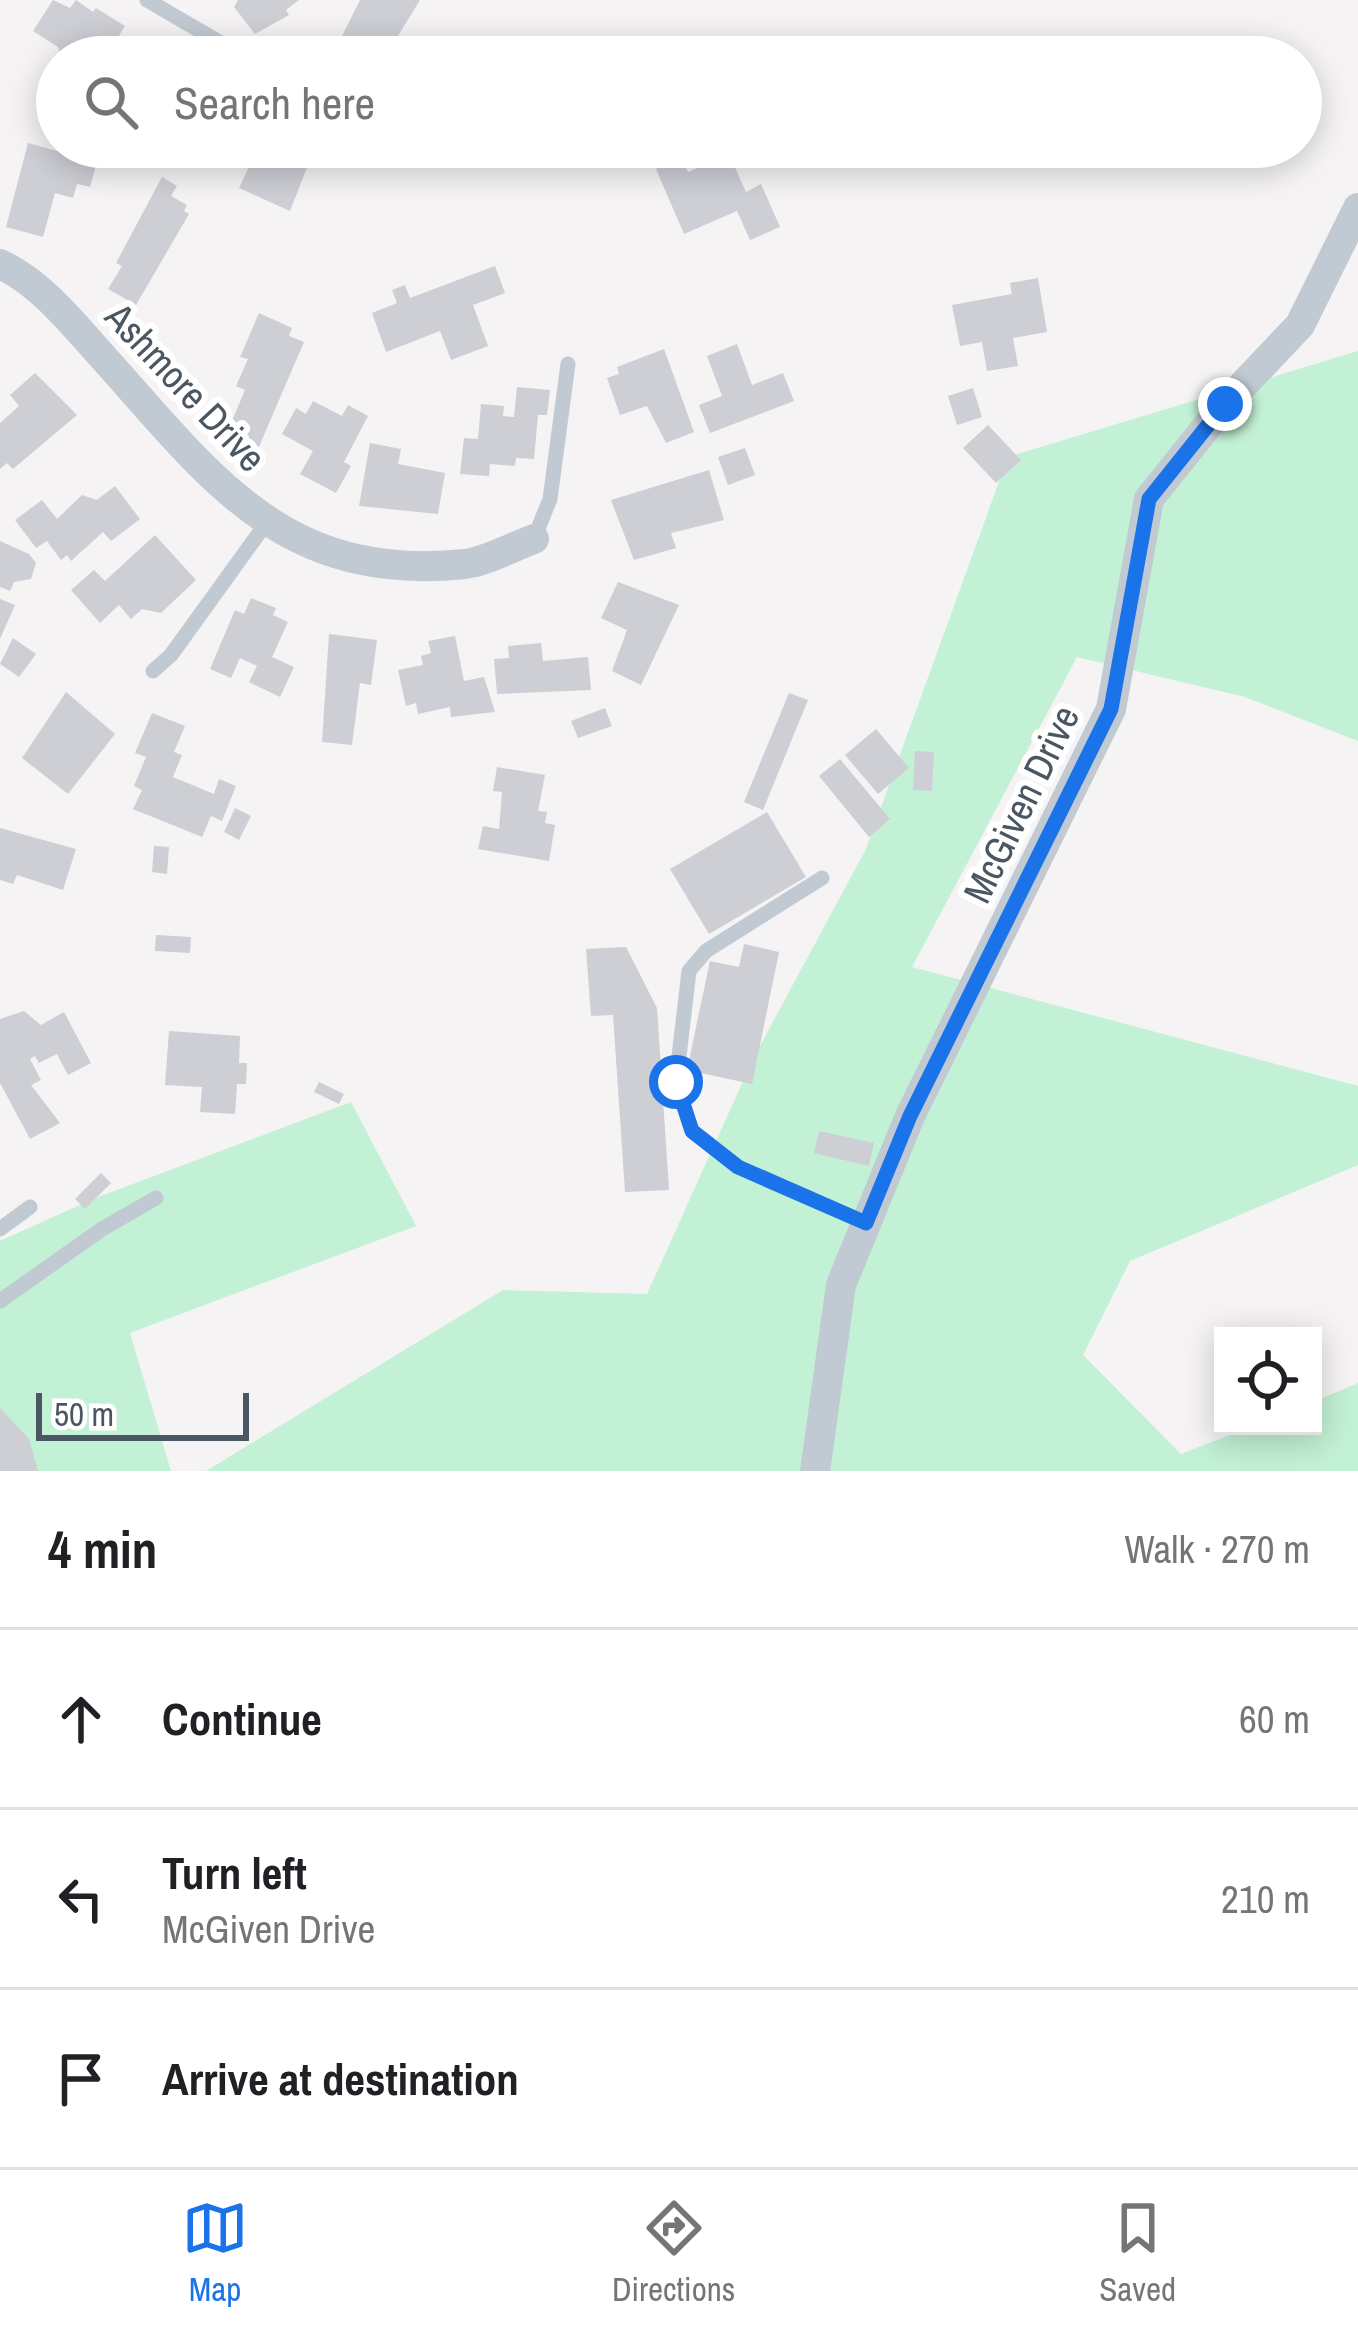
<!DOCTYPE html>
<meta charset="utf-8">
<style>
body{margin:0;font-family:"Archivo Narrow",sans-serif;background:#f2f2f2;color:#202124}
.controls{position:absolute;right:36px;bottom:36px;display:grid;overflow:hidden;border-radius:0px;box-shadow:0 6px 30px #0003}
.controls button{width:108px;height:108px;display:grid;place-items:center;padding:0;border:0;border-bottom:3px solid #e0e0e0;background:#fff;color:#202124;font:60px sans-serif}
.scale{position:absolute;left:36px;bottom:30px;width:213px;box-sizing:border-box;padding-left:12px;border:6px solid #4a5661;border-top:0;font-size:33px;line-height:42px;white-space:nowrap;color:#4a5661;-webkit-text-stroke:9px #fff;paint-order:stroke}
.stop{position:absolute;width:36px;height:36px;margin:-27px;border:9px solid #1a73e8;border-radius:50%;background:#fff}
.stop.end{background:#1a73e8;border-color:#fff;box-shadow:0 3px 12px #0008}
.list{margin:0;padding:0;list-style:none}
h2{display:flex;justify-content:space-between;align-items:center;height:156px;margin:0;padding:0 48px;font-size:51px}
h2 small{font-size:39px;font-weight:400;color:#757577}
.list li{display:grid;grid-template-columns:78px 1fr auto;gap:36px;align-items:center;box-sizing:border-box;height:180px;padding:0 48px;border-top:3px solid #e0e0e0}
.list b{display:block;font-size:45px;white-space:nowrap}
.list p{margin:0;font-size:39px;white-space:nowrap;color:#757577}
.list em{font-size:39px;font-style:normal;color:#757577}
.icon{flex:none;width:66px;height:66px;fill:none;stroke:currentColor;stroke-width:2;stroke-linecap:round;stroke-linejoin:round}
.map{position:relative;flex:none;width:1358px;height:1471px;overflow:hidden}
.search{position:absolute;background:#fff;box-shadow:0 6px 30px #0003;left:36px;right:36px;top:36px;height:132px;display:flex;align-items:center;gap:30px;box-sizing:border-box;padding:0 42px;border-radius:66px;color:#757577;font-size:45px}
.sheet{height:696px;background:#fff}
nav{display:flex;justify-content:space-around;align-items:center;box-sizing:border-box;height:168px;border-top:3px solid #e0e0e0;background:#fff;font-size:33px;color:#757577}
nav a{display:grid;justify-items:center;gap:6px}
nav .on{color:#1a73e8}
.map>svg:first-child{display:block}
.green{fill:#c3f1d5}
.building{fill:#cdcfd5}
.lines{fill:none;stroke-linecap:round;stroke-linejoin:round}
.lane{stroke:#c1cad2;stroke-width:15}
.street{stroke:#c1cad2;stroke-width:30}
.route{stroke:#1a73e8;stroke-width:15}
.labels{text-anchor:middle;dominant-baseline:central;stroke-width:12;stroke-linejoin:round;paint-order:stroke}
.street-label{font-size:39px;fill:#4a5661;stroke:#fff}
</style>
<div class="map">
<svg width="1358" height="1471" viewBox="0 0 1358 1471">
<rect width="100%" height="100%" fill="#f5f3f3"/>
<!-- green -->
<path class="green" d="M1358 351V741L1245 697 1077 657 912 967 1358 1086V1165L1130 1261 1083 1355 1181 1454 1252 1426H1313V1402L1358 1383V1471H206L503 1290 647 1294 754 1057 865 851 1008 457Z
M351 1102 416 1226 130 1333 171 1471H0V1241L93 1199Z"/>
<!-- building -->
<path class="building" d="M53 0 70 8 76 0 93 12 96 8 125 26 106 57H61L58 47 33 31Z
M238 0H299L286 10 289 15 255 34 234 7Z
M360 0H420L385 57H318L330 37 339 42Z
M28 143 97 162 90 187 77 184 73 198 55 193 43 237 6 227Z
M266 147H315L290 211 239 188 252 160 259 163Z
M729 154 746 192 761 184 780 227 750 240 737 211 684 234 656 169 682 157 688 172Z
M162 177 177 186 171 196 187 205 184 211 189 214 136 305 108 289 122 266 116 263Z
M495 266 505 293 473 305 488 346 451 360 440 331 386 352 372 313 397 303 392 290 405 285 410 298Z
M1038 278 1047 332 1013 338 1018 366 987 371 982 342 960 346 952 305 1012 294 1010 283Z
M259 313 292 328 289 336 304 342 258 449 226 435 245 390 236 386 248 359 240 357Z
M737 344 752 385 783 373 794 401 710 433 699 405 722 396 707 356Z
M664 349 694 432 666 443 647 406 620 415 607 378 619 374 617 367Z
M35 373 77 415 13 469 7 463 0 469V423L19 406 10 395Z
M517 387 550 390 547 415H538L534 459 516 458 515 466 490 464 489 476 460 474 464 438 478 439 481 404 504 406 503 416 514 417Z
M973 388 982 417 957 425 948 396Z
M313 401 342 416 348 405 368 416 344 462 351 466 336 493 300 474 313 451 282 434 296 408 306 414Z
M988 425 1021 460 996 483 963 448Z
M370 443 401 449 398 464 445 473 438 514 359 506Z
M745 448 755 475 728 485 718 457Z
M709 470 724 520 671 533 676 548 634 560 611 500Z
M115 486 140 519 111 541 103 532 71 561 67 555 61 560 47 541 36 548 15 520 42 500 57 519 82 495 97 500Z
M155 535 196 580 161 613 142 609 131 619 119 605 100 623 71 590 94 570 105 581Z
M0 541 29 554 36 563 31 579 14 582 10 591 0 587Z
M618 582 679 605 641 685 612 671 627 630 601 618Z
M251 598 276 608 273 615 288 622 272 657 294 667 280 697 249 682 257 666 240 658 231 678 210 669 235 610 244 614Z
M0 599 15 605 0 639Z
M329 634 377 640 371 685 360 683 352 745 322 742Z
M455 636 464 681 484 677 495 712 451 717 450 707 418 714 416 703 406 706 398 670 423 665 421 656 431 653 428 641Z
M13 638 36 654 19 677 0 664Z
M541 643 543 661 588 657 591 690 497 694 494 659 509 658 508 646Z
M66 692 115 734 68 794 22 758Z
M789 693 808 700 763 810 744 802Z
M605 708 612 726 578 738 571 721Z
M152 713 185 726 174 752 182 755 173 777 214 794 219 779 236 786 222 821 211 816 202 837 133 809 142 790 134 786 146 757 135 753Z
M876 729 909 768 878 794 845 755Z
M915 751 934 752 932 791 913 790Z
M840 759 890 819 869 837 819 776Z
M497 767 545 775 538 811 547 812 545 823 555 825 549 861 478 849 483 826 499 829 502 792 493 791Z
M235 808 251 816 239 840 224 832Z
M767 812 806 877 709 934 670 869Z
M0 828 76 849 63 890 17 875 13 884 0 880Z
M154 846 169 847 167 874 152 872Z
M156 935 191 937 190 953 155 951Z
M744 944 779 952 752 1084 687 1070 710 961 739 967Z
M626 947 657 1008 669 1190 625 1192 613 1015 591 1016 586 949Z
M24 1011 41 1025 64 1012 91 1063 68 1075 57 1054 39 1063 35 1056 30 1059 41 1080 31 1085 60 1123 30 1139 0 1083V1019Z
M169 1031 240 1036 239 1063H247L246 1084H237L235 1114 200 1112 202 1087 165 1085Z
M319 1082 344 1094 339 1104 314 1092Z
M819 1131 874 1143 869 1166 814 1153Z
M101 1173 111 1183 85 1209 75 1199Z
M0 1408 29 1439 38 1471H0Z"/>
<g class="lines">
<!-- lane -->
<path class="lane" d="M147 0 245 57
M534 539 550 499 568 364
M153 671 171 655 267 522
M822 878 706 951 689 971 676 1082 692 1131 738 1167 866 1223
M0 1229 30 1207
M0 1301 102 1229 156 1198"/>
<!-- street -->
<path class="street" d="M0 264C41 283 72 323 102 356 210 476 282 583 465 564 487 561 512 547 534 539
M815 1471 841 1285 910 1116 1111 709 1149 499 1225 404 1300 325 1358 208"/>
</g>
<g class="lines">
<!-- route -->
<path class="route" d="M676 1082 692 1131 738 1167 866 1223 910 1116 1111 709 1149 499 1225 404"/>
</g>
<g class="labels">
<!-- street labels -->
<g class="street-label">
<text transform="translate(186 387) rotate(47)">Ashmore Drive</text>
<text transform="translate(1021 804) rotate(-64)">McGiven Drive</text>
</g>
</g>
</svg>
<div class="controls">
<button><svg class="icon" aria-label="locate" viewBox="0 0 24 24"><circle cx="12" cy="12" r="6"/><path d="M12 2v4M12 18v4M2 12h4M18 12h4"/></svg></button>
</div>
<div class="scale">50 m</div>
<div class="stop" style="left:676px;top:1082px"></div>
<div class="stop end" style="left:1225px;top:404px"></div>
<div class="search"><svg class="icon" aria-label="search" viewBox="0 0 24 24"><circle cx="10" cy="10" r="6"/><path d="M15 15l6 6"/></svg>Search here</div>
</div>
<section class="sheet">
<h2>4 min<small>Walk · 270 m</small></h2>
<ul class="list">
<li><svg class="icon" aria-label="ahead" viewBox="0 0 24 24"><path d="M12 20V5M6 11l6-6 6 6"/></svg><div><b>Continue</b></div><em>60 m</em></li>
<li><svg class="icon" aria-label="left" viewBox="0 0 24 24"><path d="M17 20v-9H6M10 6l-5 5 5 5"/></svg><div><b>Turn left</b><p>McGiven Drive</p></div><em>210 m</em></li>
<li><svg class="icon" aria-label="arrive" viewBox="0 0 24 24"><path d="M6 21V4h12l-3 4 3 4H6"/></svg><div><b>Arrive at destination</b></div></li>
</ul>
</section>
<nav>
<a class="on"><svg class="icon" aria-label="map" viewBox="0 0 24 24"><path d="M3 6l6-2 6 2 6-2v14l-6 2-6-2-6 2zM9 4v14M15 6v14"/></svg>Map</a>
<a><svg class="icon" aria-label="directions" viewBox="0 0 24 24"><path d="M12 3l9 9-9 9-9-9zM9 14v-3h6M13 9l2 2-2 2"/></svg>Directions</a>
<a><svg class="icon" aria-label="saved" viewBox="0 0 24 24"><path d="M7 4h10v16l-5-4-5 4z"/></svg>Saved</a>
</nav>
